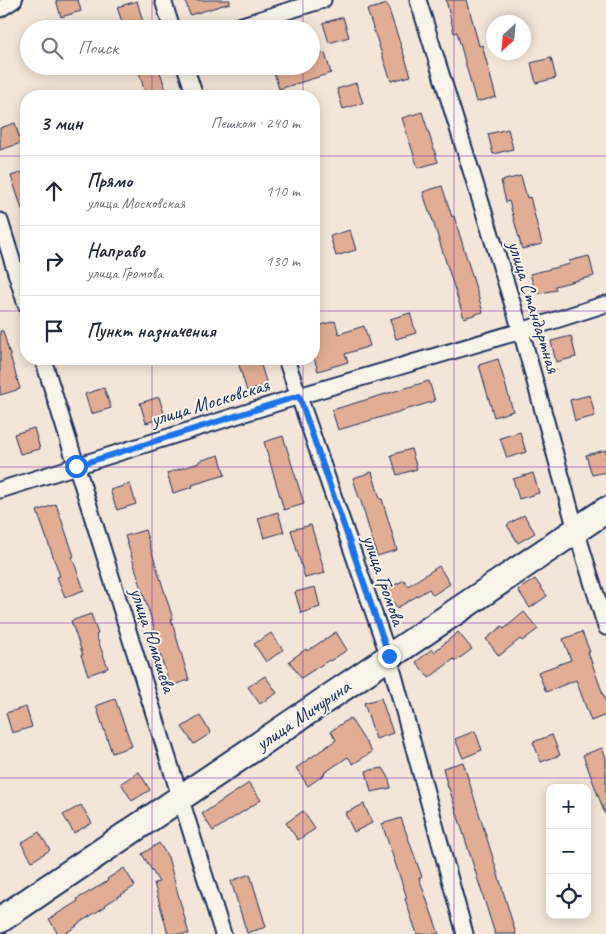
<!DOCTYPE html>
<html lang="ru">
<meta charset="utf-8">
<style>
body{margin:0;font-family:Caveat,sans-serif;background:#f2f2f3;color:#1f2937}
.controls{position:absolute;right:15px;bottom:15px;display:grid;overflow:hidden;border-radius:10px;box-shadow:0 2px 12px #0003}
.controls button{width:45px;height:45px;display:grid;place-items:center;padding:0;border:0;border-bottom:1px solid #e0e1e3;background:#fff;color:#1f2937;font:25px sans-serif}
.compass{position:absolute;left:486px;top:15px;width:45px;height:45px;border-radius:50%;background:#fff;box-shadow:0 2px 12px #0003;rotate:207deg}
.stop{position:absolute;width:15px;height:15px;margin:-11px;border:4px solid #1a73e8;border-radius:50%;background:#fff}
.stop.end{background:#1a73e8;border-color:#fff;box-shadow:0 1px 5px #0008}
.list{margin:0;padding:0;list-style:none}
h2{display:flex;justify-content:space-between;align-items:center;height:65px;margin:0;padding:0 20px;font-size:21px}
h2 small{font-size:16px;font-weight:400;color:#747a83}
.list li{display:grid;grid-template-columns:32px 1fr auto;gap:15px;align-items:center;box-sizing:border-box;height:70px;padding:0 20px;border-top:1px solid #e0e1e3}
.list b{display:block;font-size:19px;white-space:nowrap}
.list p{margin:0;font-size:16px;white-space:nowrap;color:#747a83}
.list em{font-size:16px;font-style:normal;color:#747a83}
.icon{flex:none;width:28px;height:28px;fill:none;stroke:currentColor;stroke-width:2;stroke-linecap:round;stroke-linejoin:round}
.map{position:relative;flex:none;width:606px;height:934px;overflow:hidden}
.search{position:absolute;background:#fff;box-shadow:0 2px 12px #0003;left:20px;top:20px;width:300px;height:55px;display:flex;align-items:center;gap:12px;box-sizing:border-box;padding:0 18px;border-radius:28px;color:#747a83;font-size:19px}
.panel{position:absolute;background:#fff;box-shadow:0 2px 12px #0003;left:20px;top:90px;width:300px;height:275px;border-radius:20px}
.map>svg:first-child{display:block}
.building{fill:#e1ad94;stroke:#1b2f5e}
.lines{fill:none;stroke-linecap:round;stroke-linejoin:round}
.street-casing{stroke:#1b2f5e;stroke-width:19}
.primary-casing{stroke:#1b2f5e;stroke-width:29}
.street{stroke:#f7f3e8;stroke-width:15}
.primary{stroke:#f7f3e8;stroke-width:25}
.route{stroke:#1a73e8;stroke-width:6}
.grid{fill:none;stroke:#7b2cbf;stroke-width:1;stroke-opacity:0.55}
.labels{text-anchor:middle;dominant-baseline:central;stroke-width:4;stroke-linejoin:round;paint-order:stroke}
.street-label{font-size:20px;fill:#1b2f5e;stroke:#f7f3e8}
</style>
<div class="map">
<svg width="606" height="934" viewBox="0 0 606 934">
<rect width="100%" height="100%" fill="#f3e5d7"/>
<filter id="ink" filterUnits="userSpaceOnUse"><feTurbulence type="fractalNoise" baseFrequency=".02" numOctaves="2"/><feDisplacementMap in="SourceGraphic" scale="10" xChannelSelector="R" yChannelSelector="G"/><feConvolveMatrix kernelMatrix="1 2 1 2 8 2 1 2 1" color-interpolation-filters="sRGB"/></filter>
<g filter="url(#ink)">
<!-- building -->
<path class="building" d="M56 0H78L81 11 61 17Z
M185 0H230V3L190 15Z
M446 0H466L468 8H469L479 46 482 45 496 97 476 102 457 32 454 33Z
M137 1 143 22 124 28 117 7Z
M387 4 411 76 391 81 367 10Z
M343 17 349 37 329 43 323 23Z
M325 53 331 73 279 89 273 69 282 66H311V57Z
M551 58 556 78 536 83 531 63Z
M147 66H158L168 96H146L138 69Z
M356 83 363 103 343 109 337 89Z
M422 112 438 162 418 168 402 118Z
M15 123 21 143 0 150V128Z
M508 129 513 149 493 154 488 134Z
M26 171V215H24L11 176Z
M521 176 527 198 530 197 542 244 522 249 509 201 506 202 501 181Z
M442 186 452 217 454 216 483 312 464 318 430 212H429L423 192Z
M350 230 356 250 336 256 330 236Z
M589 256 594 276 555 286 556 290 536 294 530 274 570 264 569 261Z
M410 313 416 333 396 339 390 319Z
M335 321 339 334 364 326 370 346 345 354 348 362 318 371 314 358V327Z
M0 331H3L20 389 0 395Z
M571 336 576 357 556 362 551 341Z
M237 359H257L259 365H261L267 385 247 391Z
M498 359 513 411 494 417 479 365Z
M429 381 435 401 338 430 332 410Z
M104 388 111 408 91 414 85 394Z
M590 395 595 416 575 421 570 400Z
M159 397 165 417 146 423 140 403Z
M34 428 40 449 20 454 14 434Z
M520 432 526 452 507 458 500 438Z
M283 436 304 504 284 510 264 442Z
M411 449 417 469 397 475 391 455Z
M606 450V472L592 475 586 455Z
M219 455 225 475 192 485 193 487 173 493 167 473 199 463V461Z
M372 472 380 499H382L397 550 377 556 360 498H359L353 478Z
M533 473 539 493 519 499 513 479Z
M130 484 136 504 117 510 110 490Z
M56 504 74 556 72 557 84 590 65 597 57 577 60 576 37 511Z
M278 512 284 532 264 538 258 518Z
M524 515 535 533 518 543 507 525Z
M311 525 325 573 305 578 291 530Z
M145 530 173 619H171L189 680 170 686 156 641 158 640 125 536Z
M439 566 450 584 433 595 429 589 397 608 386 590 404 580 408 586Z
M535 579 547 596 530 608 518 590Z
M315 587 320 607 301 613 295 592Z
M524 612 538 629 522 641 520 639 499 656 486 639 502 626 504 629Z
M91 614 98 634 96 635 108 668 88 675 81 655H83L71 621Z
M336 632 347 650 330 661 329 660 301 678 289 661 306 649 307 651Z
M458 632 472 649 456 661 454 659 429 678 416 662 432 649 434 652Z
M582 632 590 652H588L606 703V715L591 721 576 680 546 692 538 672 571 660 563 639Z
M271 633 283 650 266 662 254 644Z
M265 676 277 693 260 704 248 687Z
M381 698 393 733 376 739 364 703Z
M115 699 132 746 112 753 96 706Z
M26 707 32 727 12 733 6 713Z
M200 716 211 733 194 744 182 727Z
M350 718 372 752 353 764 348 757 324 773 325 774 308 786 296 768 336 740 331 731Z
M475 731 482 750 463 758 455 739Z
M552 735 560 755 541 762 533 742Z
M602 748 606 758V814H605L583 755Z
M463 762 493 858 516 934H495L449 788H448L443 768Z
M383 768 388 776 391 788 371 792 366 771Z
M139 772 150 790 132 801 121 783Z
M249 783 261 800 213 831 202 814Z
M364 804 372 823 354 832 345 813Z
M81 805 92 823 74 833 63 815Z
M303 811 315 829 298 840 286 823Z
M401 818 422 877 419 878 439 934H417L405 899 407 898 382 824Z
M39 832 50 850 32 861 21 843Z
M159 843 168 857 189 934H168L154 883 159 882 142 854Z
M124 868 135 886 105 905 106 906 76 925 77 926 64 934H58L49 919 78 901 77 899 108 881 107 879Z
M250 874 266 927 247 933 231 881Z"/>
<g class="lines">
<defs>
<path id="street" d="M163 0 172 29
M418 0 521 331 576 530 606 627
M0 9 14 0
M229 29 323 0
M185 66 195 96
M0 221 26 305
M43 359 223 934
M286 359 389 657 465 934
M0 490 299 396 521 331 606 304"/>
<path id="primary" d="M0 920 606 510"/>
</defs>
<!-- street casing -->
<use href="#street" class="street-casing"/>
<!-- primary casing -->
<use href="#primary" class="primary-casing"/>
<!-- street -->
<use href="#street" class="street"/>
<!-- primary -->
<use href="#primary" class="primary"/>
</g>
</g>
<g class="lines" filter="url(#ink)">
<!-- route -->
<path class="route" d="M76 466 299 396 389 656"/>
</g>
<!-- grid -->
<path class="grid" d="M152 0V29M303 0V29M454 0V934M152 66V96M303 66V96M0 156H26M314 156H606M0 311H26M314 311H606M152 359V934M303 359V934M0 467H606M0 623H606M0 778H606"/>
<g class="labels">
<!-- street labels -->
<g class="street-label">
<text transform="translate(534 307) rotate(73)">улица Стандартная</text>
<text transform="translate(210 402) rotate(-17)">улица Московская</text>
<text transform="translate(384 580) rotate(71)">улица Громова</text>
<text transform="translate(153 640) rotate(72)">улица Юмашева</text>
<text transform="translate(303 715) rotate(-34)">улица Мичурина</text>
</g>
</g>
</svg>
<div class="controls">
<button>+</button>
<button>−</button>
<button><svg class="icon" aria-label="locate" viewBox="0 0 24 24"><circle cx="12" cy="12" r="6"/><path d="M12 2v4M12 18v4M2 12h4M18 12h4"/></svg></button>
</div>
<svg class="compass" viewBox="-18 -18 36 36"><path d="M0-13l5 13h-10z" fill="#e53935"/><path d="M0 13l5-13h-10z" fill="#747a83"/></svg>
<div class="stop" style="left:76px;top:466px"></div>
<div class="stop end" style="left:389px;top:656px"></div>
<div class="search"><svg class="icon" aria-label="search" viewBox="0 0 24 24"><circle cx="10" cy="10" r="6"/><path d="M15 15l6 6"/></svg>Поиск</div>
<section class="panel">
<h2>3 мин<small>Пешком · 240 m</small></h2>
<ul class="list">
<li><svg class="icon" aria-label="ahead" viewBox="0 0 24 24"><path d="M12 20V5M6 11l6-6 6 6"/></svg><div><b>Прямо</b><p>улица Московская</p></div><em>110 m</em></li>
<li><svg class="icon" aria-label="right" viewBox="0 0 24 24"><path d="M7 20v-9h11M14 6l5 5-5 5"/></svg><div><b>Направо</b><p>улица Громова</p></div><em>130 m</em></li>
<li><svg class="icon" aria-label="arrive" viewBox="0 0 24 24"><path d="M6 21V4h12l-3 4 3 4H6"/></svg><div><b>Пункт назначения</b></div></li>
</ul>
</section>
</div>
